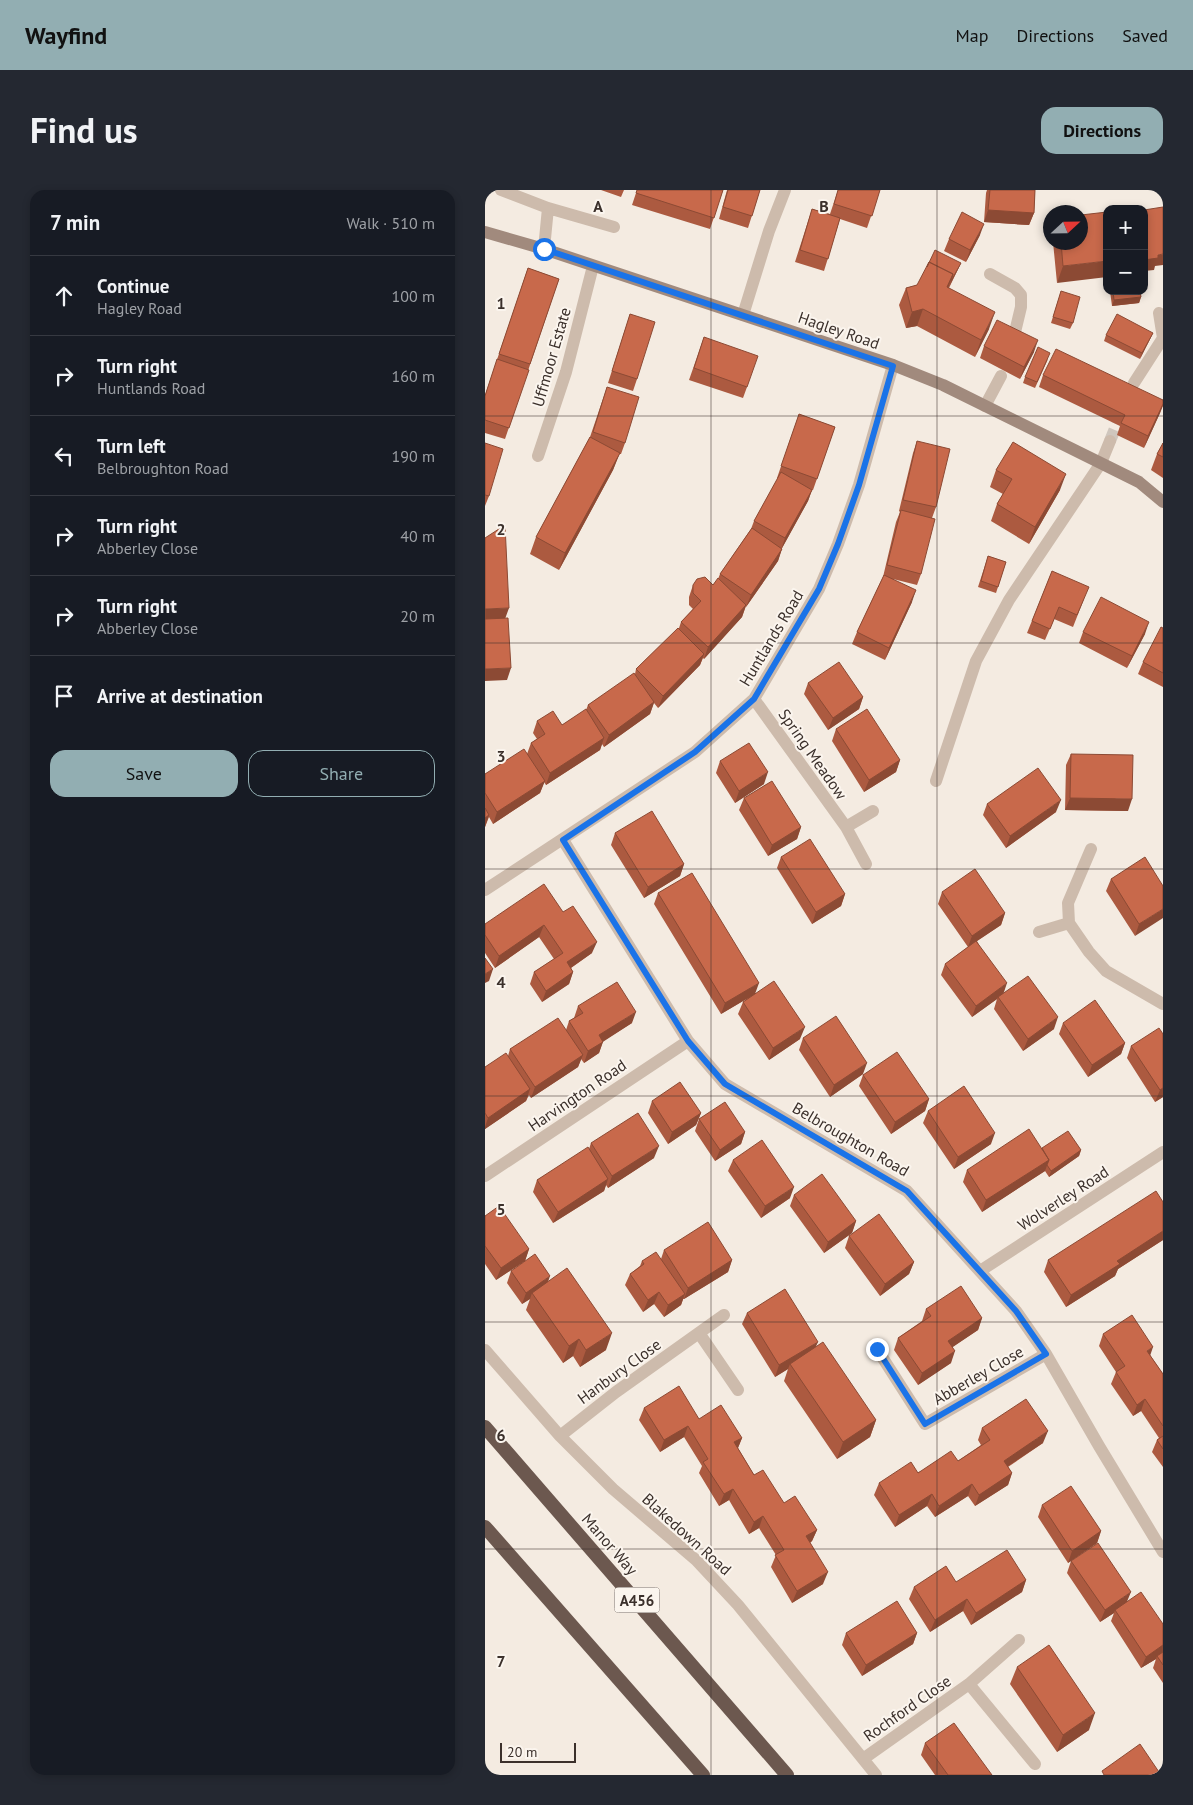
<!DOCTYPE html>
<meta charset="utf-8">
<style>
body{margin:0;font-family:"PT Sans",sans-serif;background:#242831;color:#f1f3f6}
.controls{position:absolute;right:15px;top:15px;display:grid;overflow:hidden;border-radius:10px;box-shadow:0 2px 8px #0003}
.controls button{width:45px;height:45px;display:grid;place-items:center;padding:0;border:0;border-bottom:1px solid #363941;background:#171b24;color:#f1f3f6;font:25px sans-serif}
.compass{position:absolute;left:558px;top:15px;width:45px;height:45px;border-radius:50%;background:#171b24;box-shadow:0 2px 8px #0003;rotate:68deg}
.scale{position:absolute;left:15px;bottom:12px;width:76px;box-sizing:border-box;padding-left:5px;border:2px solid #3b302b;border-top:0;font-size:14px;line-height:18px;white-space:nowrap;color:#3b302b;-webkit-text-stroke:4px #fbf5ee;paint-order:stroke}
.stop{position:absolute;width:15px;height:15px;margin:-11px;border:4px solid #1a73e8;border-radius:50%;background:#fff}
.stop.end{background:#1a73e8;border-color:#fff;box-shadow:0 1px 5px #0008}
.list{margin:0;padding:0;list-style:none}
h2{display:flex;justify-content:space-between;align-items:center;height:65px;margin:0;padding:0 20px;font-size:21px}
h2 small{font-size:16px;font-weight:400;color:#9ea1a6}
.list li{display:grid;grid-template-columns:32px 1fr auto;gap:15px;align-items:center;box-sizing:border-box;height:80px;padding:0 20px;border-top:1px solid #363941}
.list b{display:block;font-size:19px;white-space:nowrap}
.list p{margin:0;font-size:16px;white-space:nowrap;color:#9ea1a6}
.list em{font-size:16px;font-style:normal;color:#9ea1a6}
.actions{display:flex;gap:10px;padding:15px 20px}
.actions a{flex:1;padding:11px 0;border:1px solid #92aeb2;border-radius:15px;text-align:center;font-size:18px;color:#92aeb2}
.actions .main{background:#92aeb2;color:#111}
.icon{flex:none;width:28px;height:28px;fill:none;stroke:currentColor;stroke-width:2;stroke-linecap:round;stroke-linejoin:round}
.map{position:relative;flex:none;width:678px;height:1585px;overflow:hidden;border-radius:15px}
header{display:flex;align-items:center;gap:30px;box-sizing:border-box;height:70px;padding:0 25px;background:#92aeb2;color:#111}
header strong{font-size:24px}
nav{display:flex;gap:28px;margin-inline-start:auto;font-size:18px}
.intro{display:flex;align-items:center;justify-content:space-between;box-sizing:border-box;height:120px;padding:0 30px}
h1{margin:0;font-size:35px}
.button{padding:12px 22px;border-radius:15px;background:#92aeb2;color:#111;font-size:18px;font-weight:700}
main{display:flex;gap:30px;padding:0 30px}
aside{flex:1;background:#171b24;border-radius:15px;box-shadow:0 2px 8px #0003}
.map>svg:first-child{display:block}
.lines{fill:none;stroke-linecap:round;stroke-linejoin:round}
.minor-tunnel{stroke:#cfc6bd;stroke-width:12;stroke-dasharray:12 6;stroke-linecap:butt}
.minor{stroke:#cdbbac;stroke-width:12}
.secondary{stroke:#a18a7d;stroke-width:12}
.trunk{stroke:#6c584f;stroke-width:14}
.wall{fill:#ac5a40}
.shaded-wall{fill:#8c4a34}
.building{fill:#c8694b;stroke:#8c4a34}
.route{stroke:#1a73e8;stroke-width:6}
.grid{fill:none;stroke:#3b302b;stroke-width:1;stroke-opacity:0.55}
.labels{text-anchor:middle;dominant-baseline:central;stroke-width:4;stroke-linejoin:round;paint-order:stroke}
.shield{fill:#fbf5ee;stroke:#756b66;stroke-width:1}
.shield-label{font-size:15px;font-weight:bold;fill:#3b302b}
.street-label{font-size:16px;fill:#3b302b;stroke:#fbf5ee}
.grid-label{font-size:16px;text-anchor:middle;font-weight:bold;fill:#3b302b;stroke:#fbf5ee;stroke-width:4;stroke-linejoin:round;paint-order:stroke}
</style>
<header>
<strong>Wayfind</strong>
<nav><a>Map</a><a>Directions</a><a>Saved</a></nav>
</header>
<div class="intro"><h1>Find us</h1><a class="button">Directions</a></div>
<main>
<aside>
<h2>7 min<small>Walk · 510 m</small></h2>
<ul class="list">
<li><svg class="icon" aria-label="ahead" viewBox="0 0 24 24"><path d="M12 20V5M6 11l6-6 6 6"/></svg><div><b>Continue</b><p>Hagley Road</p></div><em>100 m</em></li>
<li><svg class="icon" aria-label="right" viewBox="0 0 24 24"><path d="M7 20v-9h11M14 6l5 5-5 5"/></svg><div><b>Turn right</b><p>Huntlands Road</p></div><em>160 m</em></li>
<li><svg class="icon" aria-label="left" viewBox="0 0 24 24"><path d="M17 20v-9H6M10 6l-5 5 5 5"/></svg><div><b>Turn left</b><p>Belbroughton Road</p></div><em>190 m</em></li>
<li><svg class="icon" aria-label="right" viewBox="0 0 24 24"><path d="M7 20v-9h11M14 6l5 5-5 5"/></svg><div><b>Turn right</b><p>Abberley Close</p></div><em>40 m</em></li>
<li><svg class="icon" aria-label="right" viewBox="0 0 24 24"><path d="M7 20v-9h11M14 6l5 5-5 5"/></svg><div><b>Turn right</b><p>Abberley Close</p></div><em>20 m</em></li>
<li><svg class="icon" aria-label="arrive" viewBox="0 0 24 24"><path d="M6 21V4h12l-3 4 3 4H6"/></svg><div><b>Arrive at destination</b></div></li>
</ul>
<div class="actions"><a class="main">Save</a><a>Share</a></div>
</aside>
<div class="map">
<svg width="678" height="1585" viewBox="0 0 678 1585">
<rect width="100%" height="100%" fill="#f4ebe1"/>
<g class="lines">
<!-- minor-tunnel -->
<path class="minor-tunnel" d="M625 251 638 219"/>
<!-- minor -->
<path class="minor" d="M16 0 63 18 129 37
M59 59 63 18
M505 84 530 98 536 105V117L530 142
M258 125 284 41 300 0
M649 193 678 148 674 123
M500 216 516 186
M53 266 81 182 108 76
M269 509 361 637 381 674
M451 591 491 471 524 410 616 273 625 251
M361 637 388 621
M78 650 203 851 240 894 422 1001 531 1121 561 1164 614 1256 678 1362
M0 700 210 562 269 509 334 399 353 354 374 295 408 175
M584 733 604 762 621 781 678 814
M554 742 584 733 583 713 606 659
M0 986 203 851
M495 1081 678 962
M214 1143 253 1200
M392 1159 440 1234 561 1164
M0 1160 75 1246 128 1299 211 1370 253 1415 391 1585
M75 1246 131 1202 239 1125
M484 1494 550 1574
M378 1569 484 1494 534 1450"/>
<!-- secondary -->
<path class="secondary" d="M0 42 59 59 408 175 458 195 654 292 678 312"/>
<!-- trunk -->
<path class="trunk" d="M0 1237 302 1585
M0 1337 218 1585"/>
</g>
<!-- wall -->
<path class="wall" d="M116 0H139L136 7Z
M152 0H238L225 39 147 15Z
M242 0H275L263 38 234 29Z
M353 0H395L382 38 355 29 339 81 310 72 327 19 345 24Z
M502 0H550L549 23 544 35 499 32 501 3Z
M495 45 481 72 459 61 464 49Z
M568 52H596L572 93Z
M476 73 464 98 504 139 490 167 432 136 421 138 414 115 421 98 432 95Z
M43 78 74 89 20 249 0 243V205Z
M576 101 588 133 585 139 566 133Z
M625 101H655L656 107 654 113 627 116Z
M145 124 152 189 148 201 123 193Z
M668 143 655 169 619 151 621 145Z
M219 147 262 197 258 208 204 190Z
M499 156 549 162 535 189 495 168Z
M563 169 550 198 538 193 540 187Z
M558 185 678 210V216L675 223 659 258 632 245 635 236 554 197Z
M122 197 140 253 136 264H134L128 280 74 380 45 364 51 347 105 247Z
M314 224 350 237 328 300H327L323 311 297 358 293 371 261 417V416L257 427 219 469 218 468 215 475 173 518 169 513 165 524 119 557 117 554 115 560 61 595 59 592 55 603 8 634 4 627 0 637V584L42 564 46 553 52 549 48 543 52 531 77 535 101 520 103 515 150 484 151 479 194 438 196 432 208 419 204 415V407L208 395H228L233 389 235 384 266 339 269 331 293 288H292Z
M432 251 451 317 447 328 436 384 432 395 408 389 427 412 400 470 367 454 372 442 398 387 411 332 415 322 414 321 428 263Z
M0 253 4 306 0 316Z
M678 253V288L666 280 672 264Z
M511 280 575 300 544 354 506 331 512 314 518 304 505 297Z
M503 366 521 372 511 403 493 397Z
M567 381 599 409 588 437 569 429 560 450 542 443Z
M678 438V497L653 484 658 472Z
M598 442 660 444 642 478 594 453Z
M323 493 378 507 374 519 343 540 319 504Z
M351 539 415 570 411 582 379 602 347 551Z
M586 564 643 621 580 620 581 575Z
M235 571 279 594 250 613 231 583Z
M259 608 316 637 312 649 283 666 254 620Z
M502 614 571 622 521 658 498 625Z
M130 643 199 674 195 686 159 708 126 655Z
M296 667 360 704 356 716 327 734 292 678Z
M626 689 678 696 650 746 621 701Z
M457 702 520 723 516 735 492 751 518 803 569 839 538 861 509 819 512 809 487 827 456 785 460 774 483 757 453 714Z
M173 703 270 804 315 849 284 870 253 824 258 812 263 808 236 824 169 714Z
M78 722 107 763 86 778 88 782 84 794 57 812 45 794 49 782 69 769 54 747 10 778 0 763V734Z
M93 816 147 833 118 851 114 863 99 873 96 869 93 877 46 908 44 905 41 911 0 939V877L23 866 25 859 81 840 84 831 89 828Z
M578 833 640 853 636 864 603 887 574 844Z
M678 844V907L670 912 642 868 646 856Z
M318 848 378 884 345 907 314 860Z
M378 885 444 909 440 921 406 944 374 896Z
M167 911 216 923 211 935 183 954 163 923Z
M443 921 506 954 469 979 438 933Z
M214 929 260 942 256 954 230 971 210 941Z
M106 953 169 968 123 998 121 995 119 1001 68 1033 48 1002 52 990 104 959Z
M557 958 596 960 594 966 564 987 560 981 497 1022 478 992 482 980Z
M248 970 305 1008 276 1028 243 981Z
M309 1005 371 1031 367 1043 339 1063 305 1016Z
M678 1012V1050L633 1079 630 1086 581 1117 559 1082 563 1070Z
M0 1026 44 1059 40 1071 11 1090 0 1074Z
M364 1046 429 1072 424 1084 395 1106 360 1058Z
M179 1060 247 1070 243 1082 199 1109H198L196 1115 179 1127 169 1114 158 1122 140 1095 145 1084 155 1076 157 1071 176 1069Z
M26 1081 63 1092 121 1160 95 1177 88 1166 78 1173 41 1120 45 1109 37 1114 22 1093Z
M441 1119 497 1128 493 1140 467 1157 466 1173 433 1195 409 1160 413 1148 437 1131Z
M262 1123 331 1157 391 1230 385 1247 352 1269 299 1191 303 1179 290 1187 257 1134Z
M618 1144 665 1165 678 1184V1277L667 1262 672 1250 674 1248 656 1221 648 1226 626 1194 631 1182 614 1156Z
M159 1218 214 1229 257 1248 253 1258 269 1285 299 1313 332 1340 327 1351 325 1353 338 1394 307 1413 286 1377 291 1365 274 1338 264 1344 244 1310 234 1316 214 1283 217 1276 199 1247 175 1262 154 1230Z
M497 1238 558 1253 523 1277 527 1283 523 1295 490 1316 483 1306 450 1327 442 1316 410 1337 389 1305 394 1293 473 1271 496 1255 493 1250Z
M557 1315 616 1341 612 1353 583 1373 553 1327Z
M586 1371 642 1411 678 1434V1493L668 1478 671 1469 656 1478 626 1431 629 1423 615 1432 582 1383Z
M541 1390 537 1402 486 1435 478 1421 445 1442 424 1409 429 1397 471 1392Z
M361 1443H432L428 1454 377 1486 357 1455Z
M532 1477 604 1540 572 1562 525 1494Z
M440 1553 507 1585H450L436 1565Z"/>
<!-- shaded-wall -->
<path class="shaded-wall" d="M503 20 549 23 544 35 499 32Z
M499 34 495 45 481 72 485 60Z
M678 64V75L670 76 669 80 659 81V70L673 65Z
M622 71V87L572 93 578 76Z
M476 73 464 97 466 91Z
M468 84 462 101V97Z
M656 107 654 113 627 116 629 110Z
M438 119 432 136 421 138 427 122Z
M510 122 504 139 490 167 496 150Z
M668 143 655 169 657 163Z
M553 150 549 162 535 189 539 177Z
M678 214 675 223 659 258 663 246Z
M135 263 128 280 74 380 80 363Z
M581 284 575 300 544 354 550 337Z
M327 300 323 311 296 360 300 348Z
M297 359 293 371 261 417 266 405Z
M431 400 427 412 400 470 404 458Z
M261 415 257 427 219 469 223 457Z
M24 418 20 429 0 430V419Z
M664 432 660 444 642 478 647 466Z
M219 464 215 475 173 518 178 506Z
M26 478 22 490 0 491V479Z
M378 507 374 519 343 540 348 528Z
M169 512 165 524 119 557 124 545Z
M119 548 115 560 61 595 65 583Z
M415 570 411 582 379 602 384 590Z
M283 582 279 594 250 613 254 601Z
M60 591 55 603 8 634 12 622Z
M585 608 647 609 643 621 580 620Z
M576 610 571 622 521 658 525 646Z
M4 625 0 637V628Z
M316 637 312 649 283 666 287 655Z
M199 674 195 686 159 708 163 697Z
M360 704 356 716 327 734 331 722Z
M678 719V728L650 746 654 734Z
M520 723 516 735 483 757 487 746Z
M59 735 54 747 10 778 14 766Z
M112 752 107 763 77 784 82 772Z
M8 779 4 791 0 793V784Z
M88 782 84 794 57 812 61 801Z
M274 793 270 804 236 824 240 813Z
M522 793 518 805 513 807 512 809 487 827 491 816Z
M151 822 147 833 110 857 114 845Z
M573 827 569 839 538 861 543 849Z
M320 837 315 849 284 870 288 858Z
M118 852 114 863 99 873 103 861Z
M640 853 636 864 603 887 607 875Z
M98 865 93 877 46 908 50 897Z
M382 873 378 884 345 907 349 895Z
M678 898V907L670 912 675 900Z
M45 899 41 911 0 939V937L3 928Z
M444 909 440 921 406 944 410 932Z
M216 923 211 935 183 954 187 942Z
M260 942 256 954 230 971 235 960Z
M510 943 506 954 469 979 473 967Z
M174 956 169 968 123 998 127 986Z
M596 960 594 966 564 987 566 981Z
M564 970 560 981 497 1022 501 1010Z
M123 989 119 1001 68 1033 73 1022Z
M309 997 305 1008 276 1028 280 1016Z
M371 1031 367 1043 339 1063 343 1052Z
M678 1041V1050L633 1079 630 1086 581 1117 586 1105 632 1071Z
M44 1059 40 1071 11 1090 16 1078Z
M247 1070 243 1082 199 1109 203 1098Z
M429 1072 424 1084 395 1106 400 1094Z
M65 1086 61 1098 47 1103 45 1109 37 1114 41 1103Z
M174 1102 169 1114 158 1122 163 1110Z
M200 1104 196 1115 179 1127 183 1115Z
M497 1128 493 1140 459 1163 463 1151Z
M127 1143 121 1160 95 1177 101 1160Z
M94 1149 88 1166 78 1173 84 1156Z
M333 1152 328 1163 305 1174 303 1179 290 1187 294 1175Z
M668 1157 664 1169 662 1161Z
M470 1161 466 1173 433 1195 437 1183Z
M660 1209 656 1221 648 1226 652 1215Z
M391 1230 385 1247 352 1269 358 1252Z
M203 1236 199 1247 175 1262 179 1250Z
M563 1241 558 1253 514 1282 519 1271Z
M257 1248 252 1260 249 1252Z
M527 1283 523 1295 490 1316 494 1305Z
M487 1294 483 1306 450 1327 454 1316Z
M248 1299 244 1310 234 1316 239 1304Z
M447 1304 442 1316 410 1337 414 1325Z
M278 1326 274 1338 264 1344 269 1332Z
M332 1340 327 1351 317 1358 321 1346Z
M616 1341 612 1353 583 1373 587 1361Z
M343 1382 338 1394 307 1413 312 1401Z
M541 1390 537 1402 486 1435 491 1423Z
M646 1402 641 1414 630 1420 629 1423 615 1432 620 1420Z
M482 1409 478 1421 445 1442 450 1430Z
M432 1443 428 1454 377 1486 381 1475Z
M678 1455V1464L672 1466 671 1469 656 1478 661 1467Z
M610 1523 604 1540 572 1562 578 1545Z"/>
<!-- building -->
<path class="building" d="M152 0H238L229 28 151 3Z
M243 0H275L267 26 238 17Z
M353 0H395L387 26 349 14Z
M505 0H550L549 23 503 20Z
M678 17V64L673 65V68L659 70V20Z
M327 19 355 28 343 69 315 60Z
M477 22 499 34 485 60 464 49Z
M622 22V71L578 76 576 52H596V25Z
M450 60 476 73 466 91 468 84 444 72 442 77Z
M444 72 468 84 462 97 510 122 496 150 438 119 427 122 421 98 432 95Z
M43 78 74 89 45 174 14 164Z
M576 101 595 107 588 133 568 127Z
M628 101H655L656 107 629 110Z
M145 124 170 132 152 189 127 181Z
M632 124 668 143 657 163 621 145Z
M512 130 553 150 539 177 499 156Z
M219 147 273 166 262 197 209 178Z
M553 157 565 163 552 192 540 187Z
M571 159 678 210V214L663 246 636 233 640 225 558 185Z
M12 169 44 180 24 238 0 230V206Z
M122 197 154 207 140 253 108 242Z
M314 224 350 237 332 289 296 276Z
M105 247 135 263 80 363 51 347Z
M432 251 465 259 451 317 418 310Z
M528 252 581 284 550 337 512 314 527 289 511 280Z
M0 253 18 259 4 306 0 305Z
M678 253V267L672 264Z
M296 282 327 300 300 348 269 331Z
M416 320 450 329 436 384 402 375Z
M20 335 24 418 0 419V348Z
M267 338 297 359 266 405 235 384Z
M503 366 521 372 513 397 496 391Z
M567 381 604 397 592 425 574 417 565 439 547 431Z
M399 385 431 400 404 458 372 442Z
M220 387 228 395 233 388 261 415 223 457 196 432 216 411 208 403V395L212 389Z
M616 407 664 432 647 466 598 442Z
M23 428 26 478 0 479V429Z
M676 437 678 438V483L658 472Z
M193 438 219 464 178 506 151 479Z
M354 472 378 507 348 528 323 493Z
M149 483 169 512 124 545 103 515Z
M101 519 119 548 65 583 46 553 60 544 52 531 68 521 77 535Z
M382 519 415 570 384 590 351 539Z
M264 553 283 582 254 601 235 571Z
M39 559 60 591 12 622 0 603V584Z
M586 564 648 565 647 609 585 608Z
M553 578 576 610 525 646 502 614Z
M287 591 316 637 287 655 259 608Z
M0 618 4 625 0 628Z
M167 621 199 674 163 697 130 643Z
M325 649 360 704 331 722 296 667Z
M660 667 678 696V719L654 734 626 689Z
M490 679 520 723 487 746 457 702Z
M207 683 274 793 240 813 173 703Z
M59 694 78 722 88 716 112 752 82 772 88 782 61 801 49 782 78 763 59 735 14 766 0 745V734Z
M491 751 522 793 491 816 460 774Z
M0 768 8 779 0 784Z
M543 786 573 827 543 849 513 807Z
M289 791 320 837 288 858 258 812Z
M132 792 151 822 114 845 118 852 103 861 84 831 98 823 93 816Z
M610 810 640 853 607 875 578 833Z
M351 826 382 873 349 895 318 848Z
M73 828 98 865 50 897 25 859Z
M674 838 678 844V898L675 900 646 856Z
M412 862 444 909 410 932 378 885Z
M21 863 45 899 3 928 0 923V877Z
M195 892 216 923 187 942 167 911Z
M479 896 510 943 473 967 443 921Z
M240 912 260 942 235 960 214 929Z
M153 923 174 956 127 986 106 953Z
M544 939 564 970 501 1010 482 980Z
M583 941 596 960 566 981 562 975 564 970 557 958Z
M277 950 309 997 280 1016 248 970Z
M103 957 123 989 73 1022 52 990Z
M337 984 371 1031 343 1052 309 1005Z
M671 1001 678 1012V1041L632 1071 635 1074 586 1105 563 1070Z
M14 1016 44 1059 16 1078 0 1056V1026Z
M394 1024 429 1072 400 1094 364 1046Z
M223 1032 247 1070 203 1098 179 1060Z
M171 1062 200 1104 183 1115 174 1102 163 1110 145 1084 159 1074 157 1071Z
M50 1064 65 1086 41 1103 26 1081Z
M82 1078 127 1143 101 1160 94 1149 84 1156 47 1103Z
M476 1096 497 1128 463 1151 470 1161 437 1183 413 1148 446 1126 441 1119Z
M300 1099 333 1152 294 1175 262 1123Z
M647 1125 668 1157 662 1161 678 1184V1236L660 1209 652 1215 631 1182 640 1176 618 1144Z
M338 1152 391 1230 358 1252 305 1174Z
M194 1196 214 1229 236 1215 257 1248 249 1252 269 1285 278 1280 299 1313 310 1306 332 1340 321 1346 343 1382 312 1401 290 1365 299 1360 278 1326 269 1332 248 1299 239 1304 218 1272 223 1269 203 1236 179 1250 159 1218Z
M541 1209 563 1241 519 1271 527 1283 494 1305 487 1294 454 1316 447 1304 414 1325 394 1293 426 1272 433 1283 466 1261 473 1271 505 1250 497 1238Z
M678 1246V1259L672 1250Z
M586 1296 616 1341 587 1361 557 1315Z
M613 1353 646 1402 620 1420 586 1371Z
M522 1360 541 1390 491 1423 482 1409 450 1430 429 1397 461 1376 471 1392Z
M656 1402 678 1434V1455L661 1467 630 1420Z
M412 1411 432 1443 381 1475 361 1443Z
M564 1455 610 1523 578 1545 532 1477Z
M678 1462V1475L672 1466Z
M469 1533 507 1585H463L440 1553Z
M655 1554 676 1585H619L617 1581Z"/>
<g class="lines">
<!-- route -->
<path class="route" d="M59 59 408 176 374 295 353 354 334 399 269 509 210 562 78 650 203 851 240 894 422 1001 531 1121 561 1164 440 1234 392 1159"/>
</g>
<!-- grid -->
<path class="grid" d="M226 0V1585M452 0V1585M0 226H678M0 453H678M0 679H678M0 906H678M0 1132H678M0 1359H678"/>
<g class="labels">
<!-- shield labels -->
<rect class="shield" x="129.5" y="1397.5" width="45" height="25" rx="4"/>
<g class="shield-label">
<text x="152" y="1410">A456</text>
</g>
<!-- street labels -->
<g class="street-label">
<text transform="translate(354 140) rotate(19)">Hagley Road</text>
<text transform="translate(66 167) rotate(-74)">Uffmoor Estate</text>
<text transform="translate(286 448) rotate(-59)">Huntlands Road</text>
<text transform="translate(328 564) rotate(55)">Spring Meadow</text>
<text transform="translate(92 905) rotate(-34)">Harvington Road</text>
<text transform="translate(366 949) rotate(30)">Belbroughton Road</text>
<text transform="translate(578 1008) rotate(-33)">Wolverley Road</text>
<text transform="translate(134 1181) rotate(-36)">Hanbury Close</text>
<text transform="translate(493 1185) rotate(-30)">Abberley Close</text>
<text transform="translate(202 1344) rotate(42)">Blakedown Road</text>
<text transform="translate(125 1354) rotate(49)">Manor Way</text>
<text transform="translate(422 1518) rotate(-35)">Rochford Close</text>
</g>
</g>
<g class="grid-label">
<text x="113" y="22">A</text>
<text x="339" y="22">B</text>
<text x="16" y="119">1</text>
<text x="16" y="345">2</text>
<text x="16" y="572">3</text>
<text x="16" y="798">4</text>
<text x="16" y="1025">5</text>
<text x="16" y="1251">6</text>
<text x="16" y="1477">7</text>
</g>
</svg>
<div class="controls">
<button>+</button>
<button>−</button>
</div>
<svg class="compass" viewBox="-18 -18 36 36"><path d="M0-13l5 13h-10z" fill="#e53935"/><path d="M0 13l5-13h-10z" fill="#9ea1a6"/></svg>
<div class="scale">20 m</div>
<div class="stop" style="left:59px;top:59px"></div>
<div class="stop end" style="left:392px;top:1159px"></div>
</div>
</main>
